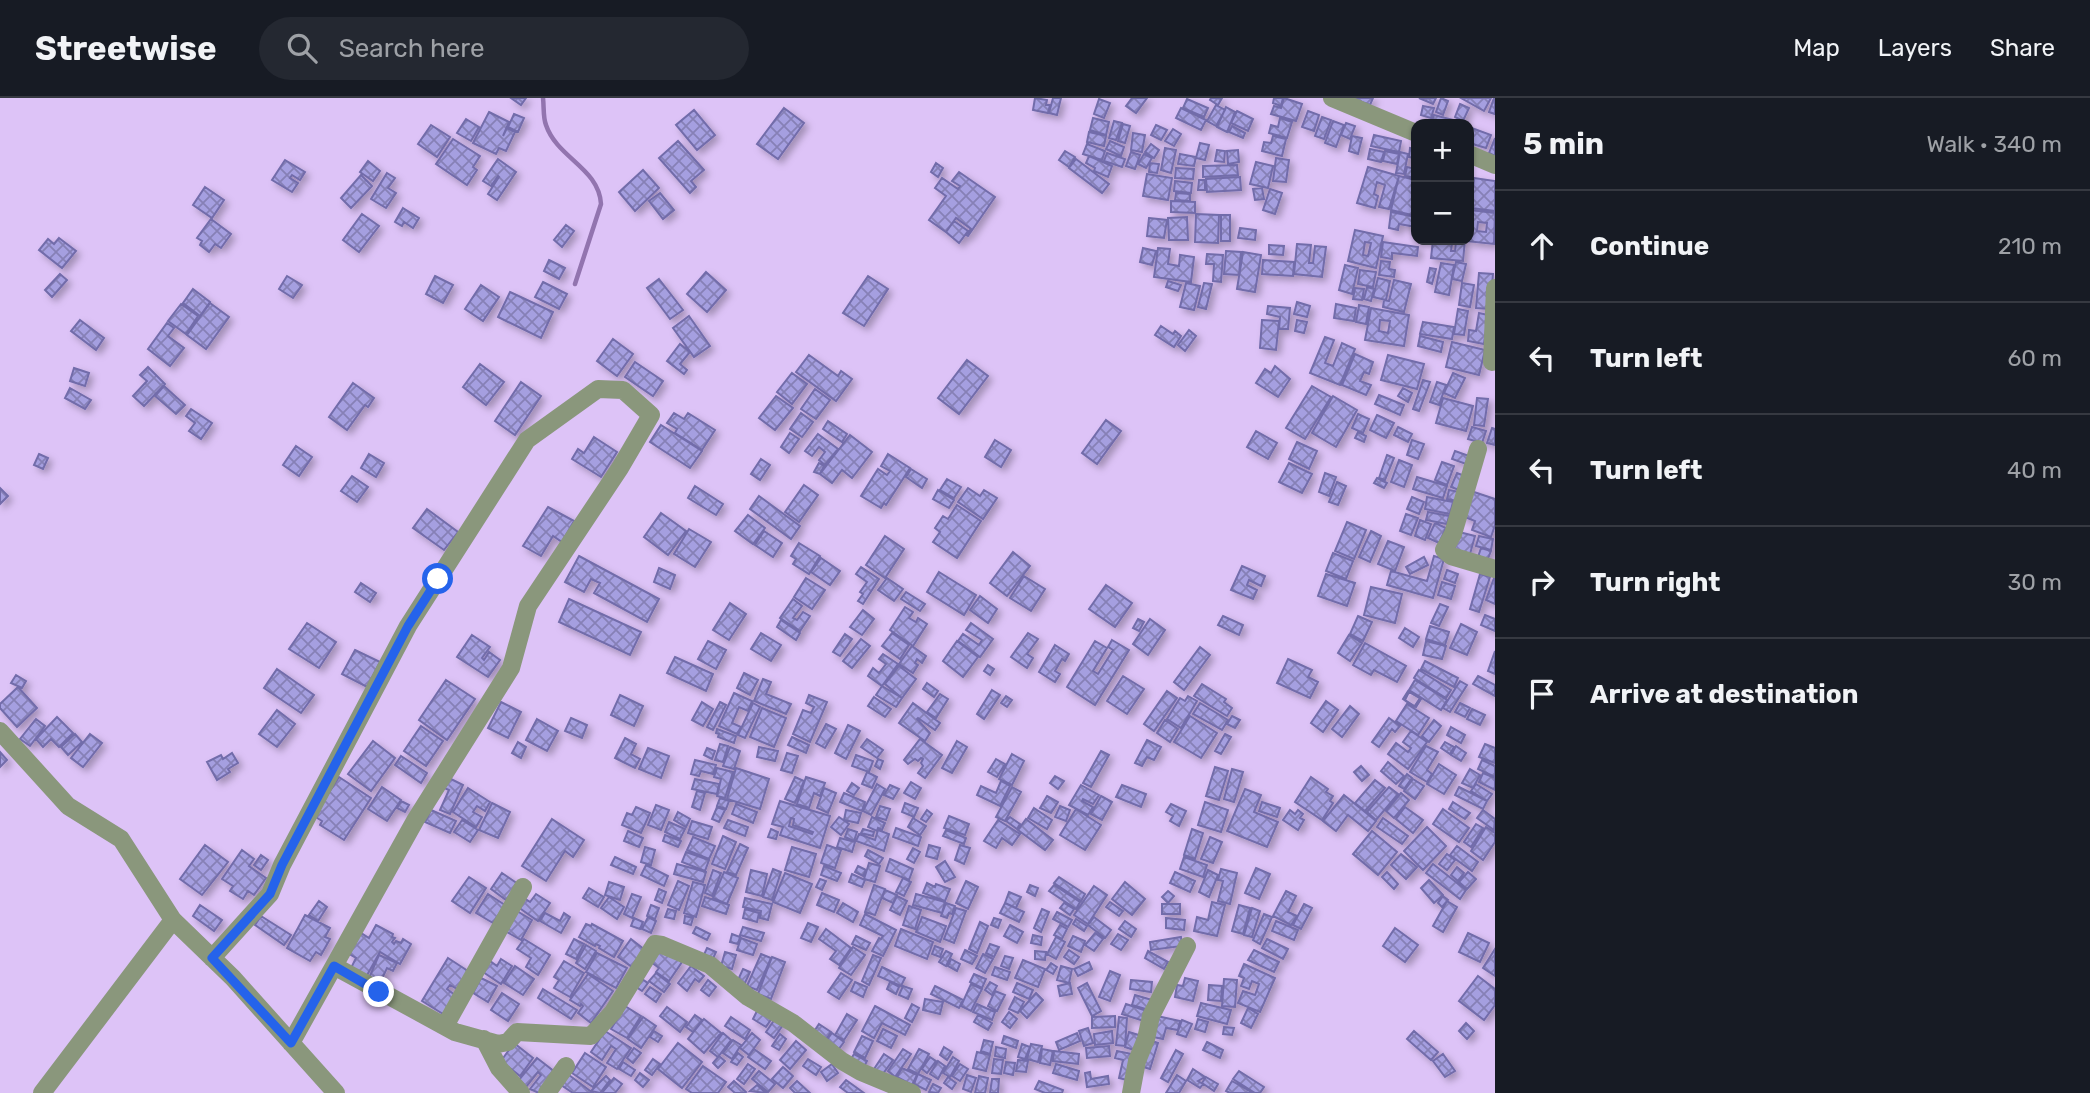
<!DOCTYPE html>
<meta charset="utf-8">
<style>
body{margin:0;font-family:Rubik,sans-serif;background:#242831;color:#f1f3f6}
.controls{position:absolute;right:21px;top:21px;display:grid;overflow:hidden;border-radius:14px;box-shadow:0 2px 5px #0004}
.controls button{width:63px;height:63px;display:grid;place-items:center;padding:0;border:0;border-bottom:2px solid #363941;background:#171b24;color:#f1f3f6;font:35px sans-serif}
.stop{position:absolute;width:21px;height:21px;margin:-16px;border:5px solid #2563eb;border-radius:50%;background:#fff}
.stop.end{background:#2563eb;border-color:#fff;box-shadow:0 2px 7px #0008}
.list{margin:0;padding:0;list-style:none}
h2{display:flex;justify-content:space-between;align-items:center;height:91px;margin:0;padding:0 28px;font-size:30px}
h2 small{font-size:23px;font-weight:400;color:#9ea1a6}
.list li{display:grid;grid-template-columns:46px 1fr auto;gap:21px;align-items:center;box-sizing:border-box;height:112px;padding:0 28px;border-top:2px solid #363941}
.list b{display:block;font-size:26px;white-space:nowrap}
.list em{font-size:23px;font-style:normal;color:#9ea1a6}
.icon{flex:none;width:38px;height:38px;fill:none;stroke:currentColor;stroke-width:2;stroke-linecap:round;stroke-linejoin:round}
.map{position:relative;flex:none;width:1495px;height:995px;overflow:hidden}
header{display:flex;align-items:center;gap:42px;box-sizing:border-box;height:98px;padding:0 35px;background:#171b24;border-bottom:2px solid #363941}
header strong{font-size:33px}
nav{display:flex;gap:38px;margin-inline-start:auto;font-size:24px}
.search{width:490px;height:63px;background:#242831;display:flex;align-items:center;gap:18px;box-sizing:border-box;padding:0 24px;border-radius:38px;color:#9ea1a6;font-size:26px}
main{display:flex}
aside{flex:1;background:#171b24}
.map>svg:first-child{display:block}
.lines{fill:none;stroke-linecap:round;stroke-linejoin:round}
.stream{stroke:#9274af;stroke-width:4.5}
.building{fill:url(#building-cross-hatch);stroke:#726caa;stroke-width:2;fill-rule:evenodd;filter:url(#shadow)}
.minor{stroke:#8a977c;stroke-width:18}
.route{stroke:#2563eb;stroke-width:9}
</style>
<header>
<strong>Streetwise</strong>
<div class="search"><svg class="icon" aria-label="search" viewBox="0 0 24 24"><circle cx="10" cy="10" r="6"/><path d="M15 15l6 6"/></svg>Search here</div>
<nav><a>Map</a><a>Layers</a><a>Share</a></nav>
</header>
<main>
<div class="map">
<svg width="1495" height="995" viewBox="0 0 1495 995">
<defs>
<pattern id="building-cross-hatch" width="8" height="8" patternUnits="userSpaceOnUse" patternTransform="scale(1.75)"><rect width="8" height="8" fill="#a59fe0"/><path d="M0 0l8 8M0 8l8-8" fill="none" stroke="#8680b6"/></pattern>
<filter id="shadow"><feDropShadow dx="4" dy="4" stdDeviation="3.5" flood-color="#0004"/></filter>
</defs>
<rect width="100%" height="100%" fill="#ddc3f7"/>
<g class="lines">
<!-- stream -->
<path class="stream" d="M543 0C544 8 543 20 546 27 557 60 599 70 601 106L575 186"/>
</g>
<!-- building -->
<path class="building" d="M511 0H526L521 7Z
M1035 0 1047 2 1046 7H1050L1048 15 1033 12Z
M1053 0H1061L1057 17 1049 15Z
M1132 0H1147L1136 15 1126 8Z
M1211 0H1222L1218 7 1210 2Z
M1274 0H1283L1281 8 1273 5Z
M1284 0 1302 6 1296 23 1271 16 1274 8 1281 10Z
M1351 0H1373L1370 7Z
M1419 0H1436L1433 6Z
M1441 0 1448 3 1443 17 1436 14Z
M1461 0H1491L1484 13Z
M1494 0H1495V16L1489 14Z
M1099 1 1110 5 1104 20 1094 16Z
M1187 1 1208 10 1204 19 1183 10Z
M1460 6 1469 10 1463 23 1455 19Z
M1216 7 1225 12 1216 28 1207 23Z
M1423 8 1434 10 1431 20 1421 17Z
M1226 9 1235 14 1227 34 1217 29Z
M784 10 804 25 778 61 757 46Z
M1181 10 1206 22 1201 32 1176 20Z
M694 12 715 37 697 52 676 27Z
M1237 13 1253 21 1248 33 1231 25Z
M1308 13 1319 17 1314 33 1302 29Z
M489 14 509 24 503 38 507 30 515 34 506 53 499 50 496 56 473 45Z
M514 16 524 20 518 34 508 29Z
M1434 17 1465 25 1464 26H1431Z
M1322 19 1331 22 1324 41 1315 38Z
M1093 20 1109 24 1106 37 1090 32Z
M1280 20 1292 24 1287 40 1269 35 1271 27 1278 29Z
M466 21 479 29 471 43 457 35Z
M1114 23 1122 25 1116 42 1109 40Z
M1333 23 1344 27 1336 49 1325 45Z
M1346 25 1355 28 1350 41 1341 37Z
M1123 26 1130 28 1125 45 1118 43Z
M431 27 450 39 437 59 418 46Z
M1156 27 1167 32 1161 42 1151 37Z
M1232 28 1245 35 1243 40 1229 34Z
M1469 29 1491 37 1486 50 1469 45Z
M1173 31 1181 36 1174 48 1165 43Z
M1089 34 1106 38 1104 48 1087 44Z
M1133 35 1145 37 1142 54 1131 52Z
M1374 37 1401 43 1399 54 1371 48Z
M1273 38 1286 41 1282 58 1262 53 1264 44 1271 45Z
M1352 38 1362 40 1358 56 1349 53Z
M1495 40V58L1489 55Z
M453 41 480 58 473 69 477 72 467 87 436 66Z
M678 43 704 72 691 83 696 89 690 95 659 60Z
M1110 43 1124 49 1121 58 1106 51Z
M1200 45 1209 47 1205 62 1196 60Z
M1087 46 1105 53 1102 62 1083 56Z
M1151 46 1159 52 1154 60 1145 54Z
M1165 50 1176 52 1171 75 1161 72Z
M1410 50 1416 51V61L1409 59Z
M1370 51 1384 54 1381 64 1368 61Z
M1217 52 1225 53 1224 64 1215 63Z
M1238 52 1239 64 1228 66 1227 53Z
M1065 53 1075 59 1069 69 1059 62Z
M1385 53 1399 56 1397 66 1383 63Z
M1131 54 1140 57 1135 71 1126 68Z
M1400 54 1408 56 1404 76 1396 75Z
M1107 55 1125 61 1122 69 1104 63Z
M1144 56 1152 60 1146 70 1138 66Z
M1180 56 1196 59 1194 68 1178 66Z
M1089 58 1112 68 1108 79 1094 73 1095 70 1086 65Z
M1276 60 1289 62 1286 84 1273 83Z
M498 61 516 74 497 102 488 96 499 79 498 78 491 88 483 83Z
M1076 61 1109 86 1102 95 1069 70Z
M285 62 305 74 300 82 292 77 290 80 298 85 292 94 272 82Z
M368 63 380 73 373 83 360 74Z
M1256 64 1273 68 1268 90 1250 86Z
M936 65 943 70 938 79 931 74Z
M1150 65 1159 66 1157 75 1149 74Z
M1237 67 1238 77 1203 79V68Z
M1368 69 1399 78 1389 111 1379 109 1385 87 1377 84 1374 96 1378 98 1375 110 1357 105Z
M1407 69 1416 71V80L1405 78Z
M1176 70 1194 71 1193 81 1175 80Z
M643 72 659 90 635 113 619 94Z
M959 74 995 99 968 138 966 137 971 131 956 120 946 134 929 122 946 98 935 90 942 80 958 91 960 88 952 83Z
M387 75 395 80 388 90 396 95 386 110 371 101Z
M1147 76 1172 80 1168 102 1143 98Z
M361 77 372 88 351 110 341 100Z
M1399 78 1416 82V118L1391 112Z
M1240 79 1241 92 1207 94 1206 81Z
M1474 80 1495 83V113L1471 110Z
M1199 82H1205V92H1198Z
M1175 83 1192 85 1191 95 1174 93Z
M205 89 224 102 212 120 193 107Z
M1262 90 1264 101 1255 102 1253 91Z
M1270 91 1282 95 1275 116 1263 112Z
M660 95 674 112 663 121 649 103Z
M1176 95 1190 96V103L1175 102Z
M1171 103 1195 104V115L1171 114Z
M403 110 419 120 413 130 404 124 402 128 395 124Z
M1470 112 1495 115 1494 146 1466 143 1469 142ZM1478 124 1487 125 1486 134 1477 133Z
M1391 114 1416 119V129L1399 126 1398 132 1389 130Z
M362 116 379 128 359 154 343 142Z
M1196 116 1219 117 1218 145 1195 144Z
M1221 117H1230V143H1221Z
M1187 119 1188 142H1169L1168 120Z
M1149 120 1167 122 1164 140 1147 138Z
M211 121 231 136 221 150 215 146 209 154 200 147 202 143 197 140Z
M954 123 968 133 959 145 946 134Z
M566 127 574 133 562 149 554 142Z
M1240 130 1256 132 1255 142 1238 140Z
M1355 132 1383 138 1376 170 1348 163ZM1365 144 1371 145 1368 158 1363 157Z
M59 140 76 153 62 170 39 152 48 141 54 146Z
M1433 142H1465L1463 163 1431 160ZM1449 143H1456L1455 153H1451L1452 146H1449Z
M1383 144 1418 149 1417 158 1392 155V161L1381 159Z
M1297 146 1311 147 1309 165H1313L1315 148 1326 149 1322 179 1294 176Z
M1269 147 1284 148 1283 157 1269 156Z
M1143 150 1156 153 1152 167 1140 164Z
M1158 150 1170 151 1168 166 1179 168 1180 157 1194 159 1191 184 1154 179Z
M1226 153 1241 154 1239 177 1224 176Z
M1243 154 1261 157 1255 194 1237 191Z
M1207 156 1223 157 1221 184 1213 183 1214 166H1206Z
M549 162 565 170 559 181 544 173Z
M1263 162 1294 164 1293 178 1262 176Z
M1381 163 1390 164 1389 171 1395 172 1394 179 1379 177Z
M1456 164 1466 166 1462 183 1452 181Z
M1441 165 1454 167 1449 197 1435 194Z
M1345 167 1358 170 1352 196 1339 192Z
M1430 170 1436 171 1432 186 1427 184Z
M1360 172 1376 174 1373 189 1358 186Z
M706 174 726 192 707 214 687 196Z
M1479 175 1493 176 1490 211 1476 210Z
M60 176 67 182 52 199 45 192Z
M287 178 302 187 293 200 279 191Z
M435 178 453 187 443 205 426 196Z
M868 178 888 191 864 228 843 215Z
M1378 180 1390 183 1386 202 1373 199Z
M659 181 683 212 670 221 647 190Z
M1394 182 1411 186 1404 214 1383 209 1384 202 1389 203Z
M1168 183 1181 187 1178 193 1166 189Z
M543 184 567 196 559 211 535 199Z
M1186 185 1200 188 1194 212 1180 209Z
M1204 185 1212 186 1206 211 1198 209Z
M1462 185 1474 187 1470 209 1459 207Z
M481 187 499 199 483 223 465 211Z
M1367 189 1374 191 1371 203 1364 201Z
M1355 190 1364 191 1362 202 1353 201Z
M193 191 210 204 200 218 183 205Z
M510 194 553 214 541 240 498 219Z
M1297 204 1310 208 1307 219 1294 216Z
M210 205 229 219 206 251 187 237Z
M181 206 198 218 186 236 168 223Z
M1336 206 1356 210 1354 223 1334 220Z
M1359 207 1369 209 1366 226 1356 224Z
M1268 208 1290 210 1288 231H1279L1280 219 1267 216Z
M1371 210 1409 217 1404 248 1365 242ZM1380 222 1390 223 1388 235 1379 233Z
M1458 211 1468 213 1464 237 1454 236Z
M1479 215 1488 217 1484 246 1468 243 1469 232 1476 233Z
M689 218 710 248 694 259 673 230Z
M80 222 104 240 96 252 71 233Z
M1262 222 1279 223 1276 252 1260 250Z
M1297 222 1307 224 1304 235 1295 233Z
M1423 224 1454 229 1452 241 1420 236Z
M167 225 174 230 168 238 184 250 170 268 148 251Z
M1161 228 1173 236 1175 233 1181 238 1174 249 1155 237Z
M1189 232 1196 238 1185 253 1178 247Z
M1420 238 1443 244 1441 254 1418 248Z
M1325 239 1334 242 1325 265 1333 268 1342 245 1355 251 1340 287 1310 275Z
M613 241 633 256 617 278 597 263Z
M1452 244 1485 252 1479 277 1446 269Z
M680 246 690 254 680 266 687 272 684 276 667 263Z
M1355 256 1373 264 1369 276 1364 274 1360 283 1371 287 1366 297 1342 287Z
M809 257 838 278 841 273 852 281 836 303 796 274Z
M1388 257 1424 266 1417 291 1381 282Z
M967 262 988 278 959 316 938 300Z
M635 264 663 283 653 298 625 279Z
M480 266 504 284 486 307 463 289Z
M1275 268 1290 281 1278 299 1256 285 1265 271 1271 275Z
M148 269 165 286 144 308 133 298 147 283 140 277Z
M74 270 89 275 85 288 70 283Z
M792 275 807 286 792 306 777 294Z
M1453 275 1465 280 1455 300 1444 295Z
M1423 282 1430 284 1419 313 1413 311Z
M521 284 541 298 515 337 495 323Z
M1437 284 1446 287 1439 307 1430 304Z
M353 285 374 300 368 309 365 307 347 332 329 319Z
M164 288 185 307 176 316 155 298Z
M1312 288 1331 299 1305 341 1286 330Z
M70 290 91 302 85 311 65 300Z
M1403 290 1412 295 1408 304 1398 298Z
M815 291 830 302 816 321 801 311Z
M1379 297 1404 307 1400 317 1375 306Z
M776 298 793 310 775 332 759 320Z
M1333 298 1357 312 1336 349 1312 335Z
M1443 300 1473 308 1466 333 1436 325Z
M1477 300 1488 301 1484 328 1474 327Z
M191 311 212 325 201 341 189 333 195 325 186 318Z
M674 315 684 321 688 315 715 332 702 352 675 335 677 331 667 325Z
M801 315 813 324 802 339 790 331Z
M1358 316 1369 321 1363 335 1352 330Z
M1377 317 1394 325 1386 340 1370 332Z
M1106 322 1121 333 1097 366 1082 355Z
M828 323 847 336 842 344 823 331Z
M661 327 702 353 690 370 650 344Z
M1398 329 1412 336 1408 344 1394 337Z
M1472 329 1486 333 1482 345 1468 341Z
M1492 330 1495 331V347L1487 345Z
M1256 333 1277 345 1268 361 1247 349Z
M1358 334 1366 338 1364 344 1355 340Z
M790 335 799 341 789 355 781 349Z
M818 336 838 351 825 367 819 362 825 354 819 349 812 358 805 353Z
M850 337 872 354 852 380 842 372 832 385 820 376Z
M594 339 617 354 601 379 572 361 578 351 584 355Z
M995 342 1011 352 1001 369 985 359Z
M1412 342 1424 346 1418 361 1407 357Z
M1297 344 1317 353 1309 371 1289 361Z
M296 348 312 359 299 378 283 367Z
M1455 353 1472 359 1469 367 1452 361Z
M39 356 48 360 43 371 34 367Z
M369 356 384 365 376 379 361 370Z
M888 356 910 370 886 407 884 405 881 410 861 398 878 371 887 377 890 373 881 368Z
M1387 357 1394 360 1385 382 1379 380Z
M761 361 770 367 760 382 751 376Z
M1399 362 1412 367 1404 389 1391 384Z
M1442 364 1454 368 1447 387 1435 382Z
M819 365 824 368 820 376 814 374Z
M1289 365 1312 376 1302 395 1279 384Z
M911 371 927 381 922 390 906 379Z
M1325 375 1336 379 1329 398 1319 394Z
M1457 375 1465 378 1459 392 1451 389Z
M352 378 368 389 357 404 341 393Z
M1417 379 1447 388 1443 400 1413 391Z
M1377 380 1387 385 1384 390 1374 385Z
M947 381 961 389 954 400 940 392Z
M1337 384 1346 388 1338 407 1329 404Z
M804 387 818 397 799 424 785 414Z
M695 388 723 406 716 417 688 400Z
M0 390 8 398 0 406Z
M968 390 980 398 984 392 997 400 983 421 958 404Z
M938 392 954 402 949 410 933 401Z
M1449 392 1459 394 1457 403 1447 401Z
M1471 393 1495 401V427L1491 439 1472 432 1475 423 1462 418Z
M759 398 800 428 791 441 750 411Z
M1412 399 1424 404 1419 416 1407 411Z
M1427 399 1453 404 1450 416 1425 411Z
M957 407 981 423 957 460 933 444 940 434 935 430 943 418 948 421Z
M548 409 574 423 562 444 553 438 541 458 523 448Z
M427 411 458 434 444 452 413 430Z
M1428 414 1449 418 1447 426 1426 422Z
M661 415 686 433 668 457 644 439Z
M1406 416 1418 420 1411 437 1400 433Z
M748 417 765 430 753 446 735 433Z
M1420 422 1431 426 1425 442 1415 438Z
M1347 424 1366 432 1354 461 1335 453Z
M1435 425 1446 430 1439 445 1428 440Z
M689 431 711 444 695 469 674 456Z
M764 433 782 445 773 459 755 447Z
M1371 433 1381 438 1370 464 1359 459Z
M1459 434 1475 438 1470 456 1454 452Z
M885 438 904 451 885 480 866 467Z
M1479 438 1493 441 1491 452 1476 448Z
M1388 443 1404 449 1395 473 1378 466Z
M799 445 820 458 809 476 793 466 796 461 791 458Z
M1481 450 1491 453 1487 463 1478 459Z
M1013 454 1030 468 1007 498 990 485Z
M1333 455 1353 463 1346 481 1326 473Z
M579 458 659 501 647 524 594 495 600 485 591 481 584 494 565 484Z
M1434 458 1444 461 1433 500 1387 487 1391 473 1427 483Z
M1424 459 1428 467 1410 476 1406 469Z
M821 460 840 473 830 487 811 474Z
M1242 468 1265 478 1261 488 1249 482 1247 487 1257 492 1253 501 1231 492Z
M861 469 879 481 863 506 858 503 863 496 860 494 867 484 856 476Z
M659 470 675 477 670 491 654 484Z
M1447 472 1458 476 1455 485 1444 481Z
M939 474 976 497 964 517 927 494Z
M1326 476 1355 485 1347 508 1318 498Z
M1480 476 1490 479 1479 514 1470 511Z
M1024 478 1045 491 1031 513 1010 500Z
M806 480 825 492 812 511 794 499Z
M887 480 903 491 894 503 878 492Z
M1494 480H1495V506L1486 502Z
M1442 484 1455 488 1451 501 1438 497Z
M361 485 376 495 370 504 355 494Z
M1106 487 1132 505 1115 529 1089 511Z
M1371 489 1402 496 1395 525 1364 517Z
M906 494 925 506 920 513 901 501Z
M980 498 997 511 988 525 970 512Z
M569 501 641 534 630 557 559 524Z
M793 501 802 508 793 520 797 522 803 514 810 518 800 533 780 520Z
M730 505 746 516 729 542 713 532Z
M1440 506 1448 509 1439 528 1431 525Z
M905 509 913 514 909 520 916 524 918 520 927 526 913 548 890 532Z
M863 512 874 521 862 537 850 529Z
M1485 517 1495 521V533L1481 527Z
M1223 518 1243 527 1239 537 1218 527Z
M1358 518 1372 524 1363 543 1350 536Z
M1138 521 1144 524 1139 533 1133 530Z
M1150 521 1165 532 1148 557 1133 546Z
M781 522 800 535 796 542 777 529Z
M307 525 336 544 319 570 289 551Z
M971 525 993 541 980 559 958 543 963 536 979 547 982 542 966 532Z
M1461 526 1477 534 1467 557 1450 550Z
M1430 528 1449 534 1445 547 1426 541Z
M1405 530 1419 539 1413 549 1399 540Z
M761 535 781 547 771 563 751 551Z
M892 535 909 547 900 561 882 548Z
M1028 535 1038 541 1027 556 1033 560 1027 570 1011 559Z
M845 536 852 541 840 558 833 554Z
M472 537 490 549 482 560 484 562 489 554 500 562 488 579 457 559Z
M1349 537 1362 545 1350 563 1338 555Z
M861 541 870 548 852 570 843 563Z
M1112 542 1129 552 1095 607 1067 589 1095 543 1107 550 1093 573 1098 576 1113 552 1108 549Z
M708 543 726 552 716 571 698 561Z
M957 543 978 559 963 579 943 563Z
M1426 543 1446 548 1442 561 1423 557Z
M1365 545 1406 568 1397 584 1374 572 1371 577 1353 567Z
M1055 547 1069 556 1065 563 1062 561 1055 573 1060 576 1055 584 1039 574Z
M912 548 926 558 922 565 917 561 915 565 918 567 913 575 899 566Z
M1200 549 1210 557 1184 592 1174 584Z
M355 552 380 564 367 589 342 576Z
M1495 553V576L1488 573Z
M883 556 898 566 882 588 868 578 873 570 879 575 886 566 879 561Z
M675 559 713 576 706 593 667 575Z
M1288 561 1312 572 1308 579 1318 584 1310 600 1277 585Z
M1425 563 1458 580 1454 589 1421 571Z
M988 567 994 571 990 577 984 573Z
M899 568 916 581 902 600 885 586Z
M277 571 314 597 301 615 264 590Z
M1419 572 1451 592 1446 600 1414 580Z
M744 575 758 582 750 597 737 590Z
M16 577 26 583 22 590 11 585Z
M1123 578 1144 591 1127 616 1107 603Z
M1478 578 1495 587V598L1473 586Z
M763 581 771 584 766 596 791 606 786 616 754 603Z
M446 582 475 601 447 642 419 622Z
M1415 582 1447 602 1441 612 1409 592Z
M1460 583 1467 587 1450 614 1443 610Z
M927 585 938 593 934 599 923 591Z
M1202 586 1226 601 1224 604 1232 610 1227 618 1194 598Z
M882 588 902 600 896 609 876 597Z
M18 589 37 610 17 629 0 610V606Z
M992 592 1000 597 984 621 977 616Z
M1167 593 1177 600 1154 633 1144 626Z
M1408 593 1420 600 1414 609 1403 601Z
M1409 594 1421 601 1416 609 1405 602Z
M734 595 752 603 748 613 739 609 732 625 741 629 737 636 719 628Z
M940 596 948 601 936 620 927 614Z
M620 597 643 608 634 628 611 617Z
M809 597 827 604 810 644 793 636 803 612 811 615 814 609 806 605Z
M1006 598 1012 602 1007 609 1001 605Z
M1188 598 1197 603 1181 630 1167 621 1180 600 1185 603Z
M874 599 891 611 885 619 868 608Z
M1326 603 1338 612 1323 634 1311 625Z
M501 604 521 614 508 640 488 630Z
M702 604 713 611 703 628 692 622Z
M720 604 726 607 713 632 707 629Z
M753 605 760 609 745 640 738 637Z
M913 605 940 625 935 632 918 620 917 621 930 635 925 643 899 625Z
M1200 605 1228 622 1222 632 1193 616Z
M1460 605 1470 610 1465 619 1455 614Z
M1407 606 1429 620 1418 637 1396 623Z
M1350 608 1359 616 1342 639 1332 631Z
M762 610 786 620 774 649 750 639Z
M1472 611 1485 617 1480 627 1467 621Z
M277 612 295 626 277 649 259 636Z
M1190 618 1217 635 1201 660 1174 644Z
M1232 618 1240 622 1235 630 1227 626Z
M57 619 73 635 59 649 51 641 43 649 36 641Z
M571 620 587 627 582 640 565 633Z
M1389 620 1400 628 1395 634 1392 631 1379 649 1372 644Z
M36 621 45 628 30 648 20 641Z
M537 621 558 633 547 653 526 642Z
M1165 622 1178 631 1170 644 1157 635Z
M1434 622 1441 628 1429 644 1422 638Z
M826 626 836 631 825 650 816 645Z
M848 627 860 633 846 661 835 655Z
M421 628 443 643 426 668 404 653Z
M1451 629 1465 637 1461 645 1447 637Z
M717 631 736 638 734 645 718 639 719 636 716 635Z
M1411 633 1427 644 1408 671 1388 656 1396 645 1408 654 1411 650 1403 644Z
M75 636 82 644 68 657 61 649Z
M90 636 102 645 83 669 71 660Z
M1225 636 1231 639 1221 656 1215 653Z
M792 639 809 647 806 655 788 647Z
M625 640 636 646 631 656 640 661 635 670 615 660Z
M867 641 883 652 877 660 861 649Z
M920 641 942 657 925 680 918 675 923 668 921 665 923 661 921 660 918 663 915 661 908 666 904 662Z
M1147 642 1161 649 1154 662 1147 659 1142 668 1135 665Z
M373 643 395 660 371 693 348 676Z
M957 643 967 649 952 675 942 670Z
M518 644 526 649 521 660 512 655Z
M1445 644 1454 649 1450 656 1441 650Z
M720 646 728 648 723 664 715 662Z
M1485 646 1495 650V665L1479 659Z
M1426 648 1438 654 1427 672 1432 676 1427 684 1410 674Z
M1456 648 1466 655 1461 663 1451 657Z
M730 649 740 653 734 671 723 668Z
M759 649 778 653 775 663 757 659Z
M648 650 669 658 661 680 639 671Z
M707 650 715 653 712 661 704 657Z
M1101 653 1109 657 1091 689 1083 685Z
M0 654 7 662 0 669Z
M232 655 238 665 228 671 230 674 217 682 207 664 221 657 223 661Z
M787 655 798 658 792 675 781 672Z
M1012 656 1024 663 1012 687 999 681Z
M856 657 873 663 869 674 852 668Z
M401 658 427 675 421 685 395 667Z
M878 661 883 663 880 671 875 668Z
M996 661 1005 666 997 679 988 674Z
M695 662 716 667 713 676 701 673 699 678 691 676Z
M1482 662 1495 668V679L1478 671Z
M1388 664 1404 678 1396 686 1381 673Z
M1439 666 1456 677 1444 696 1427 686Z
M1361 668 1369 677 1362 683 1354 674Z
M1215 669 1228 673 1219 702 1206 698Z
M717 670 733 674 725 700 717 698 721 681 714 679Z
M736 670 769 681 760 711 727 701Z
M1232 671 1243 674 1234 704 1224 701Z
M1470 671 1480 677 1473 690 1462 685Z
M867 674 877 679 872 690 862 686Z
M1483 675 1495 680V692L1479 684Z
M1407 676 1412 680 1404 691 1399 688Z
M1055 678 1064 683 1058 691 1050 685Z
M339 679 371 700 344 742 320 727 322 723 314 718Z
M447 679 463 687 450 716 440 712 449 692 442 689Z
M795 679 804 683 795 705 785 701Z
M806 679 825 685 820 698 814 695 809 710 797 706Z
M1311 679 1328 691 1326 694 1333 698 1330 703 1333 705 1322 722 1295 704Z
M695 681 719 686 717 696 692 691Z
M1413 681 1424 688 1415 701 1404 693Z
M1375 682 1385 690 1365 713 1355 705Z
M1001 683 1010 688 1000 708 977 697 981 688 996 695Z
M911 684 921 690 915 701 904 695Z
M852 685 859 690 854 697 847 693Z
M877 686 885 691 871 717 863 713Z
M1476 686 1492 696 1487 703 1471 693Z
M890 687 899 691 893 701 884 697Z
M1081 687 1099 697 1093 706 1083 701 1082 703 1093 709 1088 717 1069 707Z
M1122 687 1146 696 1141 709 1116 699Z
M382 689 401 702 387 723 368 711Z
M1012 689 1021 694 1005 723 996 719Z
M1389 689 1398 696 1376 722 1367 714Z
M1459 689 1487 703 1483 711 1455 697Z
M468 690 490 704 485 713 477 708 473 714 482 719 476 729 453 714Z
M824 690 836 695 828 715 817 710Z
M1245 691 1261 697 1254 714 1278 724 1267 749 1227 733Z
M697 693 705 695 700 712 692 709Z
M844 695 865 704 862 713 840 704Z
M1401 695 1409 702 1394 720 1386 713Z
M1344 697 1376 723 1368 733 1348 717 1336 733 1323 723Z
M1047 698 1058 704 1051 715 1040 710Z
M1101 698 1112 704 1102 722 1091 716Z
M720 700 729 703 726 711 717 708Z
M401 703 409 707 405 714 397 710Z
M780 703 830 718 820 750 780 737 783 729 772 726ZM791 720 794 721 793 727 813 734 812 736 789 728Z
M1205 704 1228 712 1221 734 1198 727Z
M1262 704 1280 710 1277 719 1259 713Z
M1453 704 1470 715 1465 721 1449 711Z
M492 705 510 714 498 740 479 732Z
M905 705 918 710 914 719 902 714Z
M736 706 757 714 753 725 732 716Z
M1171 706 1186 713 1179 728 1170 723 1173 718 1166 714Z
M656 707 669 712 661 732 648 727Z
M880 708 890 711 886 722 876 719Z
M1060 708 1070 712 1066 723 1055 719Z
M636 709 650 715 641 735 622 727 627 715 632 717Z
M717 709 725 712 719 724 712 721Z
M1405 709 1423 722 1413 735 1396 721Z
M1034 710 1052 722 1047 731 1028 720Z
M1076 711 1101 727 1085 752 1060 737Z
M1443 711 1469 730 1459 744 1433 726Z
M431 712 456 723 450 735 425 724Z
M846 712 861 715 858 725 844 722Z
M927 712 932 716 926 724 921 721Z
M1290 712 1295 716 1298 712 1303 716 1300 720 1304 722 1298 732 1283 722Z
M1483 712 1495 721 1494 732 1477 720Z
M678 714 690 721 686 729 674 722Z
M949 718 969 726 965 737 944 730Z
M839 719 849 726 841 737 831 729Z
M872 719 885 725 882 732 878 730 877 733 868 729Z
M1010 719 1020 726 1017 731 1006 723Z
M913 720 926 728 920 737 908 729Z
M1383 720 1408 738 1402 746 1377 729Z
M552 721 584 742 573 759 565 753 546 783 522 768Z
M1026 721 1053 742 1045 752 1018 732Z
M462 722 478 732 470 744 454 734Z
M728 722 748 729 745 738 724 730Z
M998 722 1020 736 1012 747 1002 740 996 750 984 743Z
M692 723 712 729 708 741 688 735Z
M669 724 685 731 680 741 665 734Z
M1476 726 1483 730 1471 749 1464 744Z
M1427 729 1446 748 1423 772 1404 753Z
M1486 729 1495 735V744L1483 762 1471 753Z
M896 730 921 739 918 748 893 739Z
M771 731 778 734 776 741 768 739Z
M848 731 857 734 854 743 845 739Z
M863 731 874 734 873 738 861 735Z
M1192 731 1203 735 1195 761 1184 757Z
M878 732 889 736 884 753 856 743 859 736 875 742Z
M946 732 966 740 964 746 943 738Z
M628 733 643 740 639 749 624 743Z
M1372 733 1397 754 1378 777 1353 756Z
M665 737 681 743 678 749 663 743Z
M723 738 736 744 725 771 712 766Z
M693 739 715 748 709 761 687 752Z
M1210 739 1222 744 1213 765 1201 761Z
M840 740 855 744 852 754 837 749Z
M740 746 748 750 736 777 727 774Z
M205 747 228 764 202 797 180 781Z
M827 747 841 752 835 770 821 765Z
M929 747 940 750 937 761 926 758Z
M960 747 970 750 964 766 955 762Z
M1457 748 1478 764 1472 773 1450 757Z
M645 749 655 752 651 767 641 764Z
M792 749 816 756 809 779 785 772Z
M913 750 920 754 914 765 907 761Z
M242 752 254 761 249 768 266 780 254 797 248 793 243 801 230 793 233 788 222 781Z
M868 752 883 760 879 766 865 758Z
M686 754 709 762 705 773 682 764Z
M1401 756 1417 769 1406 781 1391 767Z
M1447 756 1455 762 1447 772 1439 766Z
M261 757 268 762 261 772 254 767Z
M615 759 636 769 633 776 611 767Z
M1184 759 1207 767 1203 779 1180 771Z
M890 761 913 771 909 782 886 773Z
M945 763 955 779 945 784 936 769Z
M869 765 880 768 875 784 864 781Z
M677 766 706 774 703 784 674 776Z
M1433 766 1466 792 1460 801 1426 775Z
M646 767 668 778 664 788 641 777Z
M824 768 841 775 837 783 821 777Z
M858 768 866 772 863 778 855 774Z
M1457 769 1464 775 1458 783 1451 777Z
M1256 770 1270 776 1259 801 1245 795Z
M773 771 781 774 772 802 763 799Z
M1221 771 1237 775 1230 806 1218 803 1223 783 1218 782Z
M713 772 721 775 712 798 705 795Z
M751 772 767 776 762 798 746 794Z
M1208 772 1218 777 1209 799 1199 794Z
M724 774 738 780 727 806 713 800Z
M1175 774 1195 783 1190 794 1170 785Z
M1387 774 1398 786 1394 791 1382 779Z
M1468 774 1476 781 1467 791 1459 784Z
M502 775 518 786 506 802 491 791Z
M785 775 812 786 800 815 773 804Z
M852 776 865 782 862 789 849 784Z
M469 779 486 790 470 815 452 803Z
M1059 779 1085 796 1081 803 1054 785Z
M903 780 911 784 904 798 896 794Z
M820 781 826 783 822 792 816 789Z
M1429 782 1443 797 1434 805 1421 790Z
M678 783 689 788 679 812 668 807Z
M966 783 978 789 968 811 956 805Z
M609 784 624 789 620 802 605 797Z
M693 784 705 787 696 819 684 815Z
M1125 784 1145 801 1132 817 1112 801Z
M927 785 935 789 936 786 950 791 945 803 923 795Z
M874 787 885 791 875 817 865 814Z
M1030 787 1038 790 1035 798 1027 794Z
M1054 787 1080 804 1076 811 1049 793Z
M1094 788 1107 797 1088 826 1074 817Z
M589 790 604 799 598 809 583 800Z
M659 791 666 794 662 805 655 802Z
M885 792 897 797 893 805 882 800Z
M1168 793 1174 798 1168 805 1162 799Z
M1286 793 1296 798 1288 814 1297 818 1291 827 1273 818Z
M1009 794 1021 799 1016 810 1005 805Z
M822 795 839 802 834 814 817 807Z
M488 796 505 807 493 825 476 815Z
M536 796 550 805 538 823 518 809 524 800 530 804Z
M632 796 641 799 632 820 624 816Z
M916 796 945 804 942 815 913 807Z
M897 798 907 803 900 817 890 812Z
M1443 798 1448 802 1442 809 1438 805Z
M609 799 624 809 617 821 601 810Z
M705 799 729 807 726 816 702 808Z
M745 800 772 806 768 822 760 820 761 813 743 809Z
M319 803 327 809 318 823 309 817Z
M1447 803 1457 809 1443 834 1433 828Z
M1110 804 1123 813 1119 818 1106 809Z
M1212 804 1225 807 1217 838 1194 833 1197 819 1208 822Z
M843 805 858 814 853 824 837 815Z
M946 805 955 808 952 816 949 815 947 820 941 818Z
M1005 805 1024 814 1019 824 1000 815Z
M1064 805 1074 811 1070 817 1060 810Z
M1162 806H1180V816H1162Z
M1304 806 1312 810 1301 831 1293 827Z
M200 807 222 822 214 833 193 818Z
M651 807 659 810 655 821 647 818Z
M1239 807 1250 810 1243 836 1232 833Z
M909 808 921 812 915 831 903 827Z
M956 810 966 813 954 845 944 841Z
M1252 810 1260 813 1252 839 1244 837Z
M668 811 676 813 674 821 665 819Z
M745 811 759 815 757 824 743 820Z
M1042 811 1049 814 1041 834 1034 830Z
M517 813 532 822 521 842 505 833Z
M1057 814 1072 822 1068 829 1053 821Z
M545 815 560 823 564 815 570 819 561 835 540 823Z
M865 816 896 832 883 858 872 853 879 840 881 841 883 838 860 827Z
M1264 816 1272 819 1260 846 1253 842Z
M305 817 330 830 325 839 330 841 321 857 316 854 310 863 287 850Z
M261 818 291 837 284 847 255 827Z
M685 818 693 820 691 827 684 825Z
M648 819 656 823 651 835 642 831Z
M922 819 946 828 940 844 916 834Z
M1094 819 1111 832 1105 840 1088 827Z
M634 820 643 824 640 831 631 828Z
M994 820 1001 822 998 830 991 827Z
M1166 820 1185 822 1184 832 1166 830Z
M1076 821 1087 828 1084 833 1073 826Z
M1125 823 1136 831 1131 839 1119 831Z
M1276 823 1298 832 1294 842 1272 833Z
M980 824 988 828 977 855 969 851Z
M808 825 818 829 811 844 801 840Z
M586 826 591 828 592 826 623 843 614 859 599 850 600 848 596 846 595 848 579 839Z
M376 827 393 836 392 839 395 840 392 844 394 846 396 843 401 845 403 841 411 846 400 866 380 854 366 879 351 870 356 860 349 856 361 835 369 840Z
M1010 827 1023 834 1017 845 1004 838Z
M1060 827 1067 831 1062 841 1054 837Z
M696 829 710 836 707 842 693 835Z
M743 829 764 835 761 843 740 837Z
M1395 830 1418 847 1405 864 1383 848Z
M826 831 851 850 839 867 830 861 836 853 819 841Z
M901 831 933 844 927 861 895 848Z
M1095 835 1103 841 1094 853 1085 847Z
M1468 835 1489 845 1480 864 1459 854Z
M732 836 740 839 738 846 730 844Z
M1118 836 1128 842 1121 852 1111 846Z
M1033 837 1042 839 1041 847 1031 845Z
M856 838 870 845 866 852 852 846Z
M1073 838 1085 843 1081 854 1068 848Z
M1056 839 1065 844 1056 861 1047 856Z
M1181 839 1182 848 1151 852 1150 844Z
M741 840 757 846 753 857 737 852Z
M524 841 550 857 538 877 526 869 531 860 517 851Z
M574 841 584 846 576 861 566 856Z
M631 841 645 852 632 869 618 859Z
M1267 841 1288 851 1283 861 1262 850Z
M990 846 999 849 994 859 986 855Z
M586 847 596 853 585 871 576 865Z
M935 848 943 851 940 859 932 856Z
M853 849 865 857 851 877 839 870Z
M660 850 682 864 669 883 656 874 659 870 651 864Z
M707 850 716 854 711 865 702 861Z
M1495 851V878L1483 870Z
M965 852 977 858 972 866 961 861Z
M1069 852 1079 859 1074 866 1064 859Z
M1254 852 1279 864 1274 874 1248 862Z
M946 853 952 856 946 868 939 864Z
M1035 853 1046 854 1045 862 1035 861Z
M1148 853 1168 864 1164 871 1145 860Z
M725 854 736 857 732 871 721 868Z
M597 855 627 870 616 890 586 874Z
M761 856 771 860 757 892 747 888Z
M983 856 993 861 985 875 976 870Z
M379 857 397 865 393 873 387 870 380 885 369 880Z
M873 857 881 860 869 887 862 883Z
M1005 858 1013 860 1009 871 1001 868Z
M772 859 785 864 771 901 758 896Z
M448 860 468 873 457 891 450 887 447 891 455 897 443 916 422 903Z
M501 861 512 868 501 886 483 874 490 863 497 868Z
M951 861 960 866 957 873 948 868Z
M1023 862 1045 871 1038 889 1015 880Z
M564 863 584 875 570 899 554 890 559 882 554 879Z
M1089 864 1092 871 1078 878 1074 871Z
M1051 865 1057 869 1053 876 1046 872Z
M1244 866 1275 880 1260 914 1238 905 1243 893 1255 897 1259 886 1252 883 1249 891 1241 888 1244 880 1239 878Z
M515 868 534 881 523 897 504 885Z
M691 868 704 878 699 884 695 881 687 893 678 885Z
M1061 868 1072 871 1069 885 1057 882Z
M882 869 905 880 901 888 878 878Z
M995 869 1010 874 1007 882 992 877Z
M743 871 750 874 744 887 737 884Z
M1110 873 1120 877 1110 903 1099 899Z
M656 875 670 886 664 894 649 883Z
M841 875 852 882 839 901 828 894Z
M588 876 613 893 591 925 578 915 583 908 581 906 580 908 570 902Z
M974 876 986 881 982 890 970 884Z
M1478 878 1495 891V907L1484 922 1459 903Z
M481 880 497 888 488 904 473 895Z
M1185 880 1198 883 1193 903 1175 899 1177 887 1183 888Z
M642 881 648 885 642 893 636 889Z
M1224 881 1237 882 1235 909 1222 908Z
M708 882 716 889 709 898 701 892Z
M1131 882 1152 884 1151 894 1130 891Z
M855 884 867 889 863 899 851 893Z
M890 884 899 889 896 896 887 891Z
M990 884 997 888 992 897 985 892Z
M1017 885 1033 892 1029 901 1013 894Z
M1070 885 1072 896 1060 898 1058 888Z
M1087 885 1101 913 1092 918 1078 890Z
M971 886 982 891 971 913 961 908Z
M1209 887 1222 888 1221 903 1208 902Z
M903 888 912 891 908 901 899 897Z
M935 888 963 902 959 910 931 896Z
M650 889 661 896 656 904 645 896Z
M543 891 577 912 571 921 538 900Z
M995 893 1005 897 997 913 988 908Z
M502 895 519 906 508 923 491 912Z
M1036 895 1043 902 1027 920 1020 913Z
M1135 897 1152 902 1149 912 1132 907Z
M1015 899 1024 904 1018 915 1009 911Z
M925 901 943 904 940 916 923 912Z
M1201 905 1231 912 1227 926 1197 918Z
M912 906 919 910 912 924 905 920Z
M977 906 995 914 992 922 973 914Z
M1126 906 1150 914 1147 924 1122 916Z
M625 908 641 918 627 940 611 931Z
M875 908 910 927 905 937 882 925 874 940 862 933Z
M667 909 687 924 680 934 660 918Z
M1248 910 1258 916 1251 930 1241 925Z
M758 911 772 920 766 929 753 921Z
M1009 914 1017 921 1010 930 1002 924Z
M847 916 857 922 844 942 835 937Z
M695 917 702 922 693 934 686 929Z
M978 917 992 925 988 932 974 924Z
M1115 918V929L1092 930V919Z
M1157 918 1180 923 1178 932 1166 930 1163 941 1153 939Z
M643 919 656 928 641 950 628 941Z
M731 919 750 932 745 941 725 928Z
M1119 919 1127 920 1125 948 1116 947Z
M704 921 721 935 704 955 688 941Z
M775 921 783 927 774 940 766 934Z
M1198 921 1208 924 1205 934 1195 931Z
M1182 922 1192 926 1186 939 1177 936Z
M1466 925 1474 933 1467 941 1459 933Z
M819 926 831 934 825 943 813 935Z
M1224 929 1234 930 1232 937 1223 936Z
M1088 930 1093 945 1084 948 1079 933Z
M883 931 897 938 891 950 877 943Z
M605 933 631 950 617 971 607 965 616 951 611 948 602 962 591 954Z
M654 933 662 938 658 944 650 939Z
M1112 933 1113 945 1095 947 1094 936Z
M1414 933 1438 954 1431 962 1407 941Z
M1129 934 1145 939 1140 954 1125 949Z
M723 935 731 942 718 959 710 953Z
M752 935 760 942 749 957 740 950Z
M832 935 844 944 838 952 826 943Z
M1077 935 1080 943 1059 952 1056 944Z
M780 936 786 941 779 952 772 948Z
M862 938 873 943 865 960 854 954Z
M1004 938 1018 943 1016 950 1002 945Z
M733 942 741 947 732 961 723 955Z
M984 942 993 944 990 956 981 953Z
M1149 942 1158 945 1150 971 1140 968Z
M796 943 806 952 790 971 780 962Z
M1207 944 1223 952 1220 960 1203 952Z
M514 945 533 960 520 978 501 963Z
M678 945 702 964 682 990 658 971Z
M1022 946 1030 949 1025 961 1018 959Z
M1031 946 1042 948 1038 964 1027 961Z
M1109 948 1110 958 1087 960 1086 950Z
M944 949 952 954 947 962 940 957Z
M996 949 1006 951 1005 960 995 958Z
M634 950 641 955 633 965 627 960Z
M754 951 771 963 765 971 748 959Z
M903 951 911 956 895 979 888 973Z
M919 951 929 956 918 976 908 971Z
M1042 951 1053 953 1050 967 1040 965Z
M1176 952 1183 956 1168 984 1161 980Z
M1054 953 1079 956 1078 966 1053 963Z
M1117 953 1132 956 1127 982 1119 980 1123 962 1115 960Z
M977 954 990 957 986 973 973 970Z
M585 955 606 969 593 989 572 975Z
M738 955 743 959 737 967 731 964Z
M854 956 867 963 864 969 851 961Z
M884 956 893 962 882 977 874 971Z
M1443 956 1455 973 1445 979 1433 963Z
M719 958 725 963 718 970 713 965Z
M930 959 936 963 927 975 922 971Z
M953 959 959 963 950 979 943 975Z
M537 960 555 974 539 995 530 991 541 977 538 974 526 989 518 983Z
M653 961 660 966 652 977 645 972Z
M808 961 821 969 816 977 803 968Z
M994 961 1003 962 1001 976 992 975Z
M1018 962 1028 963 1026 974 1016 973Z
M938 963 945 968 938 981 930 976Z
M623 964 635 972 631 978 619 971Z
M1006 964 1015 965 1013 977 1004 975Z
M748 966 755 971 744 986 737 981Z
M832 966 838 975 827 983 821 974Z
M960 966 968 971 960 983 952 978Z
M1056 966 1079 973 1077 982 1053 975Z
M703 968 726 984 718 995H692L686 991Z
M783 969 793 978 783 990 772 981Z
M902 970 917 977 912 987 897 979Z
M1193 971 1205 979 1198 983 1203 986 1200 990 1187 982Z
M759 973 775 986 768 994 752 981Z
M1239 973 1264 989 1260 995H1255L1233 981Z
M1090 974 1091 981 1108 978 1109 986 1087 989 1085 975Z
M640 975 649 982 643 989 635 982Z
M918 976 931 982 926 992 914 986Z
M569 977 593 995H573L561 987Z
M967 977 976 980 971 994 963 991Z
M1177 977 1186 983 1179 995H1166Z
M606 978 610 982 600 995 591 993Z
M979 978 988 980 985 995H975Z
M948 979 956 985 952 991 944 985Z
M1206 979 1218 986 1214 993 1202 985Z
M614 980 622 986 615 995H602Z
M992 981H999L998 995H990Z
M846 982 864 995H848L840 989Z
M734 983 746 994 745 995H735L728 989Z
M797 983 810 995H795L790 990Z
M1039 983 1063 992 1062 995H1045L1035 991Z
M1232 983 1253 995H1230L1226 993Z
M933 986 941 990 938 995 929 994Z
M757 987 766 995 750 993Z"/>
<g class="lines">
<!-- minor -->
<path class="minor" d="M1332 0 1416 35
M1469 56 1495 67
M1492 264 1495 190
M1478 351 1453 436 1444 452 1451 458 1495 471
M0 633 68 708 121 741 173 822 233 880 336 995
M212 860 270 796 282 767 408 528 527 342 598 291 623 292 651 317 620 370 528 508 511 570 416 721 291 945
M334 868 455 934 498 946 508 944 517 934 591 938 613 914 655 846 662 847 710 867 748 899 793 925 842 963 861 974 912 995
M445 928 523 789
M484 941 499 970 521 995
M42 995 173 822
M547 995 566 968
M1131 995 1137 963 1146 941 1151 918 1187 848"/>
</g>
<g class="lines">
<!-- route -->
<path class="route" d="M379 894 334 868 291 945 212 860 270 796 282 767 408 528 438 481"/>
</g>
</svg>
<div class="controls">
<button>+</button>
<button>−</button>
</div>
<div class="stop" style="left:438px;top:481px"></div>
<div class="stop end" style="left:379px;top:894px"></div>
</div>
<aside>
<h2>5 min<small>Walk · 340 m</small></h2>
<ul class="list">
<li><svg class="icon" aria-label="ahead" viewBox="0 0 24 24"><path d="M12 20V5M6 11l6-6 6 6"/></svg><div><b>Continue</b></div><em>210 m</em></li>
<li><svg class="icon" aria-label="left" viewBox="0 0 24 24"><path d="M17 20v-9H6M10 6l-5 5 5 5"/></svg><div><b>Turn left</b></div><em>60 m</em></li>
<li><svg class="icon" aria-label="left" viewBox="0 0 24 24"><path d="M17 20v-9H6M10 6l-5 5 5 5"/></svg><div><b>Turn left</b></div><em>40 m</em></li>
<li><svg class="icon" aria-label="right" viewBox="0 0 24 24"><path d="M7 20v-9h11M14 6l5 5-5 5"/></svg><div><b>Turn right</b></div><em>30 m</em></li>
<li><svg class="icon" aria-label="arrive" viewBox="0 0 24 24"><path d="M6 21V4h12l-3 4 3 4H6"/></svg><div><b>Arrive at destination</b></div></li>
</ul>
</aside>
</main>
